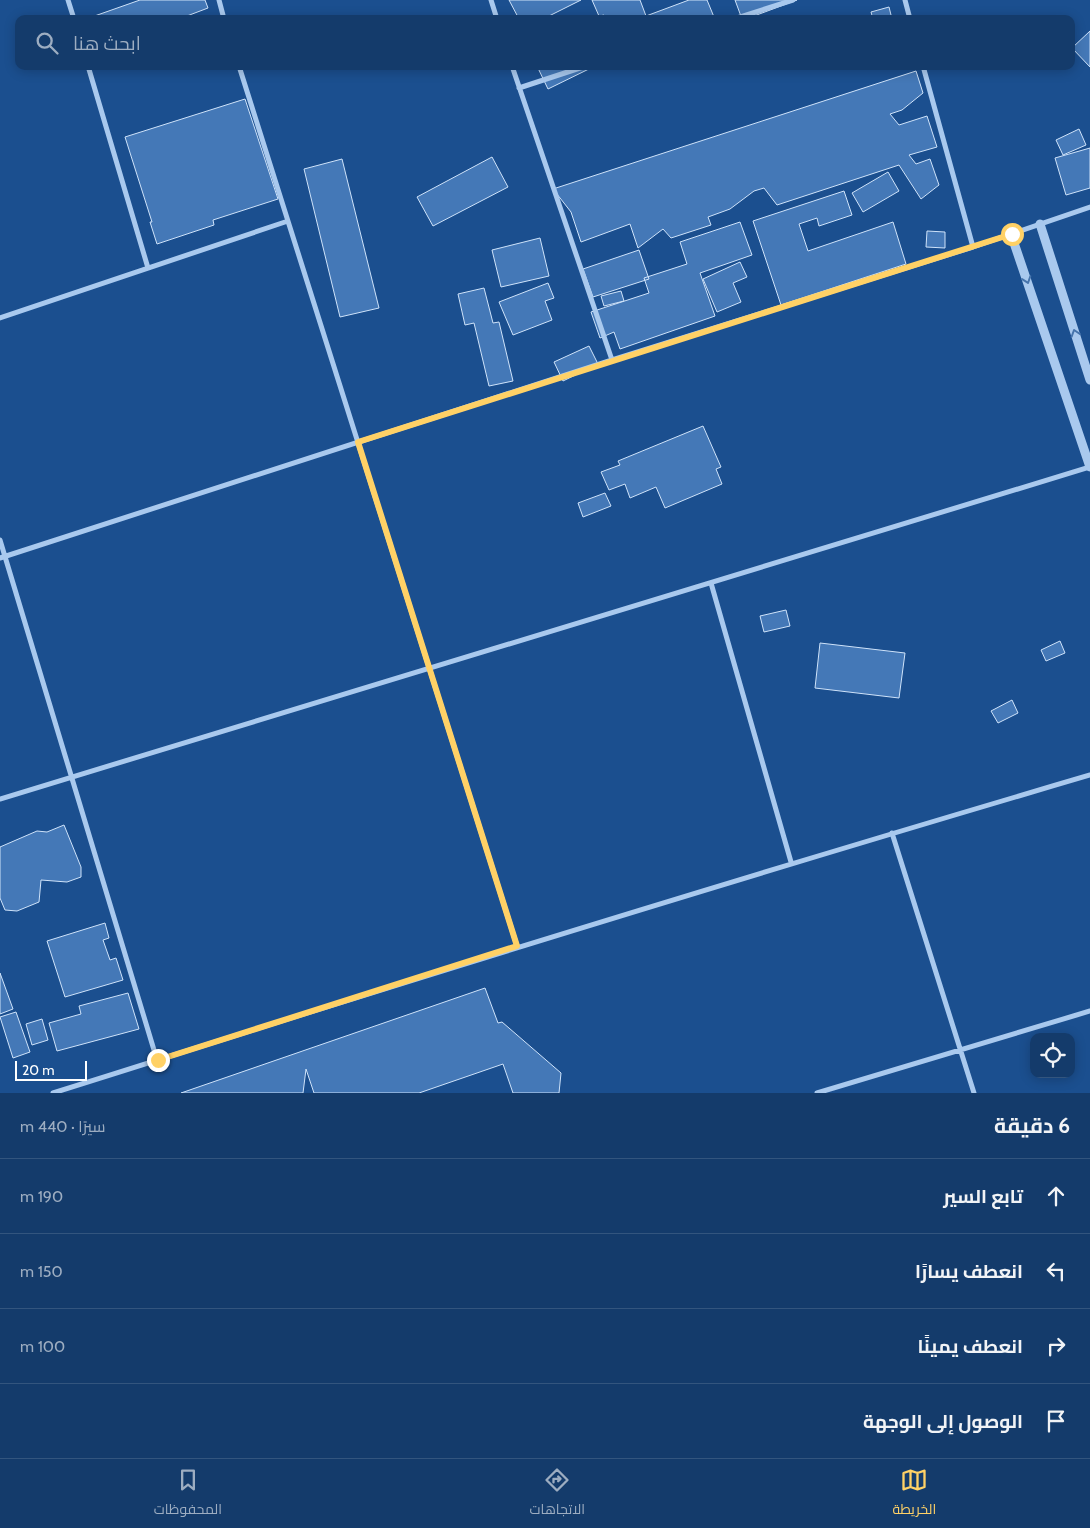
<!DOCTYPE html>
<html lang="ar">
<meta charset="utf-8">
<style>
body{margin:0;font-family:Cabin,Cairo,sans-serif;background:#1d4271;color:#f1f3f6;direction:rtl}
.controls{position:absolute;right:15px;bottom:15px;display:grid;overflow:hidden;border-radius:10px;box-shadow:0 2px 12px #0003}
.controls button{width:45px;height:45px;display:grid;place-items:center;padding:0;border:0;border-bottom:1px solid #33557e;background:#143b6b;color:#f1f3f6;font:25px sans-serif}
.scale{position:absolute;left:15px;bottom:12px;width:72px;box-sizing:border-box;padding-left:5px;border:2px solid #fff;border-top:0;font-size:14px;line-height:18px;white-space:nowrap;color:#fff;-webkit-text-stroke:4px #1b4f8f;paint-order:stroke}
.stop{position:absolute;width:15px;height:15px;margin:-11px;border:4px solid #ffd166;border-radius:50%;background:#fff}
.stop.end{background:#ffd166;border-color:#fff;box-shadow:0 1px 5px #0008}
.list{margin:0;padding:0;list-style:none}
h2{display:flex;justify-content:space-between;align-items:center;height:65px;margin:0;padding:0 20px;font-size:21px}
h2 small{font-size:16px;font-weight:400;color:#9dadc1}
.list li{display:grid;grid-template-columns:32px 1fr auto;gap:15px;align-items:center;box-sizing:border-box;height:75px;padding:0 20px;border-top:1px solid #33557e}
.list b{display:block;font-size:19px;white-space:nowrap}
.list em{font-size:16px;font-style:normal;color:#9dadc1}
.icon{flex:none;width:28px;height:28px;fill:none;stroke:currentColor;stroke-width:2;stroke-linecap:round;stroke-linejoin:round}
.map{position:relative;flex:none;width:1090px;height:1093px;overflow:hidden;direction:ltr}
.search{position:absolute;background:#143b6b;box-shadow:0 2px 12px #0003;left:15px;right:15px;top:15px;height:55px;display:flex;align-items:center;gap:12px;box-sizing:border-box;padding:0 18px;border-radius:10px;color:#9dadc1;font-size:19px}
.sheet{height:365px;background:#143b6b}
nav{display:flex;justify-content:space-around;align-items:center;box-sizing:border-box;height:70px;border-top:1px solid #33557e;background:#143b6b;font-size:14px;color:#9dadc1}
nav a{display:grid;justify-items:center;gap:2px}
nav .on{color:#ffd166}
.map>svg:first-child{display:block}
.building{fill:#4478b7;stroke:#cfe3fa}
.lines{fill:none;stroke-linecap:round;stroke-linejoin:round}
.minor{stroke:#a9c9ee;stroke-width:5}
.tertiary{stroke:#a9c9ee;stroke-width:9}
.oneway{stroke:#4674ac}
.route{stroke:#ffd166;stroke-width:6}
</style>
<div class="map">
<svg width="1090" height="1093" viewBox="0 0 1090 1093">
<rect width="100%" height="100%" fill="#1b4f8f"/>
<!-- building -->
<path class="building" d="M140 0H205L208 8 179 19H86Z
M509 0H581L543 19H519Z
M592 0H640L646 16 689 0H707L714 17 605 19 604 15 599 16Z
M735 0H797L746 19H742Z
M889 7 892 19H873L871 12Z
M1090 31V67L1072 48Z
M537 66H595L548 89Z
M916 71 923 93 902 110 890 114 899 125 927 116 937 147 909 155 916 164 930 159 939 185 921 199 899 165 777 205 764 188 754 191 730 209 708 217 711 225 671 238 663 229 638 248 630 224 581 242 571 212 553 189Z
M245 99 278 199 213 220 214 225 157 244 150 222H152L125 137Z
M1079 129 1086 145 1063 155 1056 140Z
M1090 148V188L1066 195 1055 158Z
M492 157 508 187 433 226 417 197Z
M342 159 379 308 340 317 304 169Z
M888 172 899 191 863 212 852 193Z
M844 191 852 215 819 226 817 218 799 224 808 251 893 222 906 264 781 305 753 221Z
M740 222 752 255 700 273 715 316 620 349 614 332 600 338 591 312 649 293 644 278 687 264 680 242Z
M927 231 945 232V248L926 247Z
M540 238 549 276 501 287 492 250Z
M639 250 649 279 593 297 583 269Z
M740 262 747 277 733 283 741 302 717 312 703 279Z
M548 283 554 298 545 301 552 320 513 335 499 302Z
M484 288 493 323 499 322 513 381 489 386 474 323 465 325 458 294Z
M621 291 624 301 604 306 601 296Z
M589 346 598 364 563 381 554 362Z
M703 426 721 467 716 469 722 484 665 508 656 487 630 498 625 484 609 490 601 472 620 465 618 461Z
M605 493 611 506 583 517 578 503Z
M786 610 790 626 764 632 760 616Z
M1060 641 1065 653 1046 661 1041 650Z
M820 643 905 653 899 698 815 688Z
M1012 700 1018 713 998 723 991 711Z
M64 825 81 867V877L67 882 41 880 39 902 17 911 5 910 0 898V847L37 831 47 832Z
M105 923 109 938 103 940 110 960 116 958 123 980 65 997 47 941Z
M0 973 13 1009 0 1014Z
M485 988 498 1023 502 1022 561 1073 559 1093H513L503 1064 419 1093H314L306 1069 303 1093H181Z
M128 993 139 1029 57 1051 49 1023 81 1014 79 1006Z
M16 1012 30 1052 13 1058 0 1017Z
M42 1019 48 1040 32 1045 26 1024Z"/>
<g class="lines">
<!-- minor -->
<path class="minor" d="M68 0 74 19
M219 0 224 19
M491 0 497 19
M905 0 910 19
M734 19 793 0
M88 66 148 268
M239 66 517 946
M512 66 612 360
M923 66 973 247
M519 88 586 66
M0 318 288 221
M0 540 157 1060
M0 558 612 360 973 247 1090 207
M711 583 791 862
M0 799 1090 467
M892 833 974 1093
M53 1093C397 984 743 877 1090 775
M817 1093 1090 1011"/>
<!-- tertiary -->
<path class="tertiary" d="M1040 224 1090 380
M1011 234 1090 467"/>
</g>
<!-- one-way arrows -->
<defs><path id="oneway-chevron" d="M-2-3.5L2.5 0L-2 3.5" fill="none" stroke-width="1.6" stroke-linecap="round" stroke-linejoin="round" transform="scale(1.25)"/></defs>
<g class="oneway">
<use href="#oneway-chevron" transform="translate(1027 280) rotate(71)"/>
<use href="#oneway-chevron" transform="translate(1075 333) rotate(-108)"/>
</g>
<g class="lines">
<!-- route -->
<path class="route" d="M158 1060 517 946 358 442 1012 234"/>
</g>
</svg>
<div class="controls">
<button><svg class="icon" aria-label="locate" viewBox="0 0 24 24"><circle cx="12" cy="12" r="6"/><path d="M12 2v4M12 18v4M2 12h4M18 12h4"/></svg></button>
</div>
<div class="scale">20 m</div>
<div class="stop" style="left:1012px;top:234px"></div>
<div class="stop end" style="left:158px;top:1060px"></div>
<div class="search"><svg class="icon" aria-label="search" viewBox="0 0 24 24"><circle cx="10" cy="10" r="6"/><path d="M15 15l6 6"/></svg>ابحث هنا</div>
</div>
<section class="sheet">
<h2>6 دقيقة<small>سيرًا · 440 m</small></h2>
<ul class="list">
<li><svg class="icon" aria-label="ahead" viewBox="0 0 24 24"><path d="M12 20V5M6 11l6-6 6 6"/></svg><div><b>تابع السير</b></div><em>190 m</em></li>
<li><svg class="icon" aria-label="left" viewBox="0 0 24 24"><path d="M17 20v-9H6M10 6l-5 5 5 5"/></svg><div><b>انعطف يسارًا</b></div><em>150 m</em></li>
<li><svg class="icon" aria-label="right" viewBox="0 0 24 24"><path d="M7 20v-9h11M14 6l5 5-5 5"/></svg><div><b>انعطف يمينًا</b></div><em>100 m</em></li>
<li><svg class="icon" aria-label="arrive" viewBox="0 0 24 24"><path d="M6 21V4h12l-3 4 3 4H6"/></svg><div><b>الوصول إلى الوجهة</b></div></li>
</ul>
</section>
<nav>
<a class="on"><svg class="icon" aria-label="map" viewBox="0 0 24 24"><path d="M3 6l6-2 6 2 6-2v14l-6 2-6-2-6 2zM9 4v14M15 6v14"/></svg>الخريطة</a>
<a><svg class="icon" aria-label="directions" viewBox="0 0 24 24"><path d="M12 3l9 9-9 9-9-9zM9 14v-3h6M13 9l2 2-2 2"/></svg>الاتجاهات</a>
<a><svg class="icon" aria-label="saved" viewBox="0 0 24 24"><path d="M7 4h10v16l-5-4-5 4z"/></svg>المحفوظات</a>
</nav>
